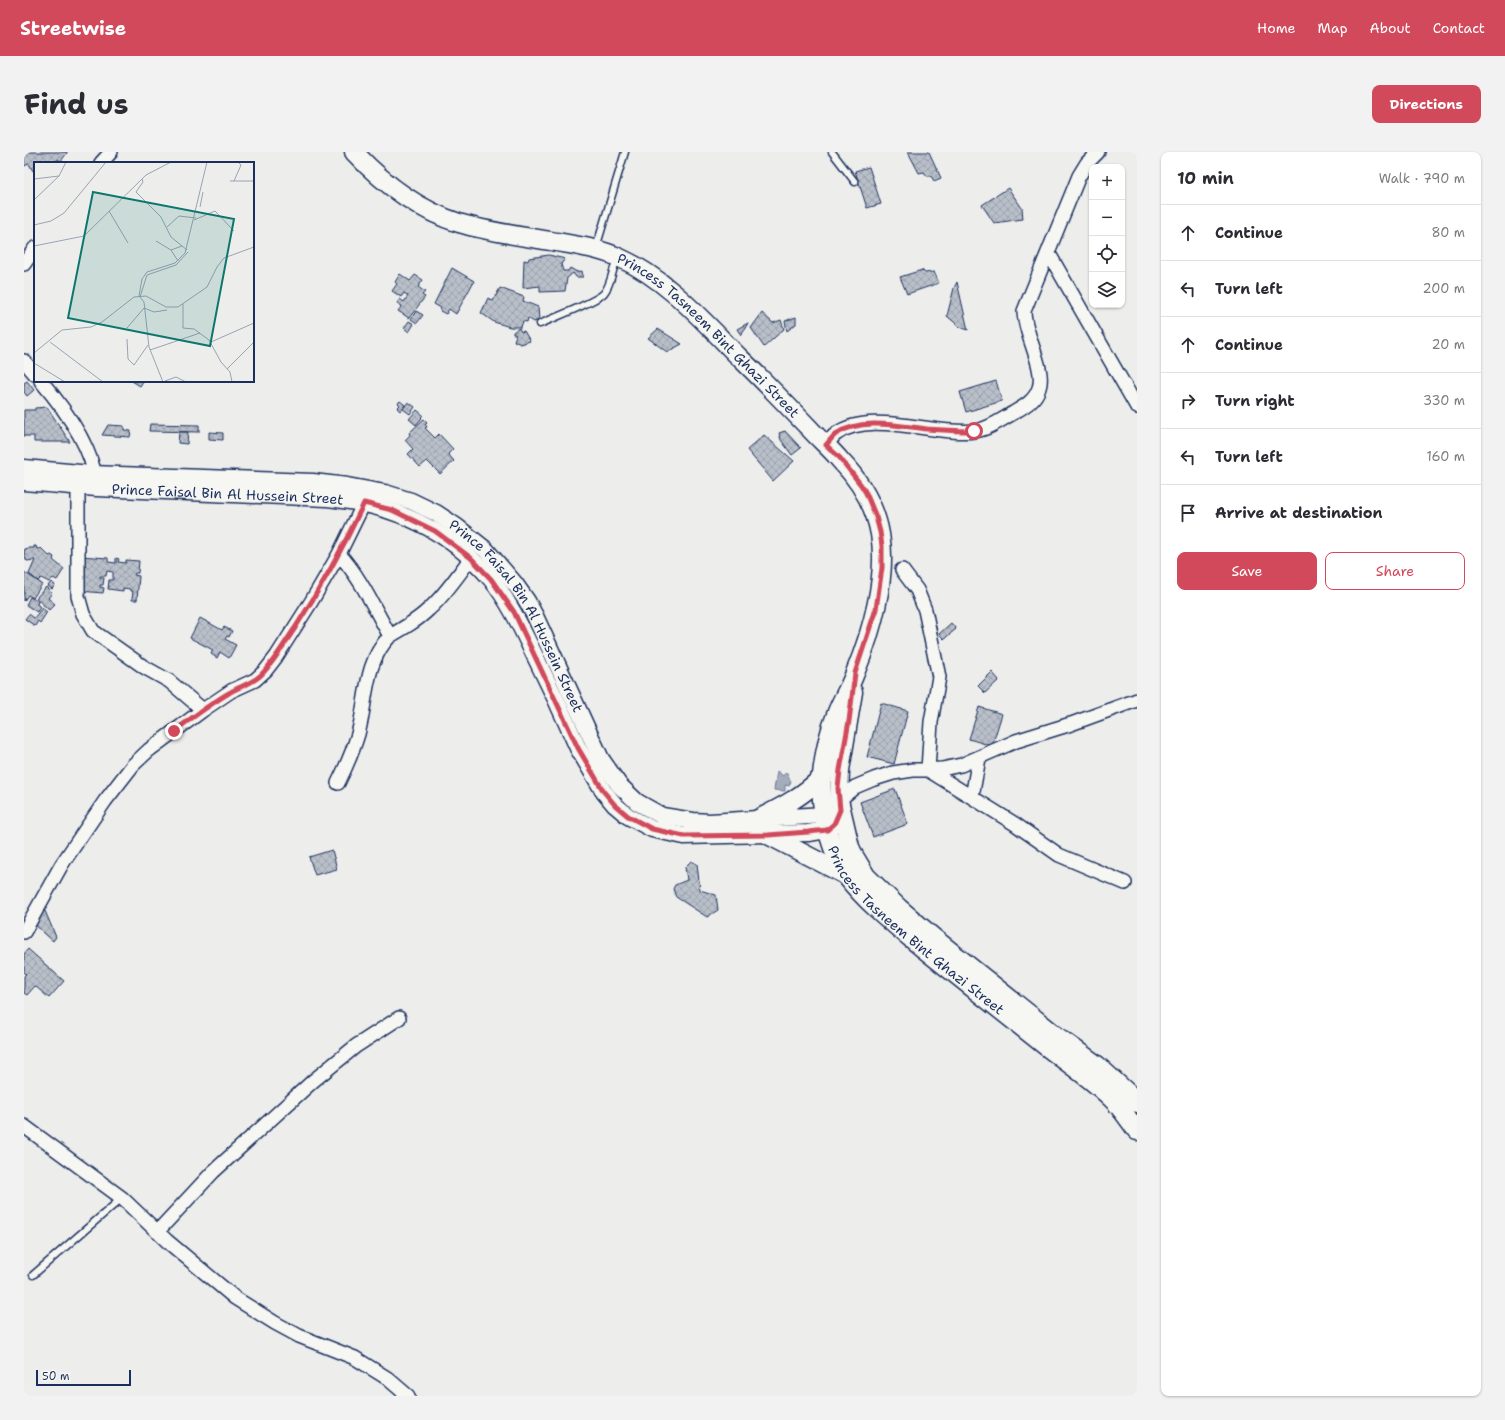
<!DOCTYPE html>
<meta charset="utf-8">
<style>
body{margin:0;font-family:"Shantell Sans",sans-serif;background:#f2f2f3;color:#2b2b33}
.controls{position:absolute;right:12px;top:12px;display:grid;overflow:hidden;border-radius:8px;box-shadow:0 1px 3px #0004}
.controls button{width:36px;height:36px;display:grid;place-items:center;padding:0;border:0;border-bottom:1px solid #e1e1e2;background:#fff;color:#2b2b33;font:20px sans-serif}
.scale{position:absolute;left:12px;bottom:10px;width:95px;box-sizing:border-box;padding-left:4px;border:2px solid #1b2f5e;border-top:0;font-size:11px;line-height:14px;white-space:nowrap;color:#1b2f5e;-webkit-text-stroke:3px #f6f6f2;paint-order:stroke}
.stop{position:absolute;width:12px;height:12px;margin:-9px;border:3px solid #d1495b;border-radius:50%;background:#fff}
.stop.end{background:#d1495b;border-color:#fff;box-shadow:0 1px 4px #0008}
.list{margin:0;padding:0;list-style:none}
h2{display:flex;justify-content:space-between;align-items:center;height:52px;margin:0;padding:0 16px;font-size:17px}
h2 small{font-size:13px;font-weight:400;color:#7c7c81}
.list li{display:grid;grid-template-columns:26px 1fr auto;gap:12px;align-items:center;box-sizing:border-box;height:56px;padding:0 16px;border-top:1px solid #e1e1e2}
.list b{display:block;font-size:15px;white-space:nowrap}
.list em{font-size:13px;font-style:normal;color:#7c7c81}
.actions{display:flex;gap:8px;padding:12px 16px}
.actions a{flex:1;padding:9px 0;border:1px solid #d1495b;border-radius:8px;text-align:center;font-size:14px;color:#d1495b}
.actions .main{background:#d1495b;color:#fff}
.icon{flex:none;width:22px;height:22px;fill:none;stroke:currentColor;stroke-width:2;stroke-linecap:round;stroke-linejoin:round}
.map{position:relative;flex:none;width:1113px;height:1244px;overflow:hidden;border-radius:8px}
header{display:flex;align-items:center;gap:24px;box-sizing:border-box;height:56px;padding:0 20px;background:#d1495b;color:#fff}
header strong{font-size:19px}
nav{display:flex;gap:22px;margin-inline-start:auto;font-size:14px}
.intro{display:flex;align-items:center;justify-content:space-between;box-sizing:border-box;height:96px;padding:0 24px}
h1{margin:0;font-size:28px}
.button{padding:10px 18px;border-radius:8px;background:#d1495b;color:#fff;font-size:14px;font-weight:700}
main{display:flex;gap:24px;padding:0 24px}
aside{flex:1;background:#fff;border-radius:8px;box-shadow:0 1px 3px #0004}
.map>svg:first-child{display:block}
.water{fill:#a5acbc;stroke:#6e7a96}
.building{fill:url(#building-cross-hatch);stroke:#1b2f5e}
.lines{fill:none;stroke-linecap:round;stroke-linejoin:round}
.service-casing{stroke:#1b2f5e;stroke-width:9}
.minor-casing{stroke:#1b2f5e;stroke-width:16}
.tertiary-casing{stroke:#1b2f5e;stroke-width:19}
.secondary-casing{stroke:#1b2f5e;stroke-width:21}
.service{stroke:#f6f6f2;stroke-width:6}
.minor{stroke:#f6f6f2;stroke-width:13}
.tertiary{stroke:#f6f6f2;stroke-width:16}
.secondary{stroke:#f6f6f2;stroke-width:18}
.route{stroke:#d1495b;stroke-width:5}
.labels{text-anchor:middle;dominant-baseline:central;stroke-width:3;stroke-linejoin:round;paint-order:stroke}
.street-label{font-size:14px;fill:#1b2f5e;stroke:#f6f6f2}
.inset-road{fill:none;stroke:#99a2b3;stroke-width:1}
.view{fill:#0f766e;fill-opacity:0.15;stroke:#0f766e;stroke-width:2}
.inset-edge{fill:none;stroke:#1b2f5e;stroke-width:2}
</style>
<header>
<strong>Streetwise</strong>
<nav><a>Home</a><a>Map</a><a>About</a><a>Contact</a></nav>
</header>
<div class="intro"><h1>Find us</h1><a class="button">Directions</a></div>
<main>
<div class="map">
<svg width="1113" height="1244" viewBox="0 0 1113 1244">
<defs>
<pattern id="building-cross-hatch" width="8" height="8" patternUnits="userSpaceOnUse"><rect width="8" height="8" fill="#b9bfc8"/><path d="M0 0l8 8M0 8l8-8" fill="none" stroke="#9ea4ae"/></pattern>
</defs>
<rect width="100%" height="100%" fill="#edeeec"/>
<filter id="ink" filterUnits="userSpaceOnUse"><feTurbulence type="fractalNoise" baseFrequency=".025" numOctaves="2"/><feDisplacementMap in="SourceGraphic" scale="8" xChannelSelector="R" yChannelSelector="G"/><feConvolveMatrix kernelMatrix="1 2 1 2 8 2 1 2 1" color-interpolation-filters="sRGB"/></filter>
<g filter="url(#ink)">
<!-- water -->
<path class="water" d="M753 619 757 622 759 624 762 620 764 622V625L767 629 765 634 761 633V639L750 638Z"/>
<!-- building -->
<path class="building" d="M0 0H43V1L37 9 34 7 31 11H11V18L9 19 5 12 0 14Z
M884 0H905L917 26 910 29 907 24H903L900 20 895 21Z
M845 15 857 52 843 56 831 19Z
M984 36 998 56 999 67 970 71 958 53Z
M525 103 541 107 537 112 539 119H544L546 116 553 120 558 119 559 125H552L549 121 543 126 541 139 516 140V134L499 136 500 108 504 109 505 106Z
M428 116 450 129 432 162 425 157 422 162 416 159 417 156 410 152Z
M898 118 901 121 910 120 915 131 883 142 876 125Z
M376 122 386 129 391 123 399 128 394 135 401 140 398 143 401 145 385 166 374 159 378 154 373 151 376 147 380 150 384 144 380 141 377 145 368 139 373 132 371 130Z
M933 130 944 178 936 175 923 164 930 136Z
M476 136 500 145 499 149 514 155 515 168 510 170 504 166 503 170 499 169 497 175H486L470 170 457 161 464 146 469 149Z
M392 159 399 163 393 171 387 167Z
M738 161 749 171 757 168 760 177 740 195 727 176Z
M772 165V172L763 179 761 169Z
M385 169 390 172 385 180 380 176Z
M724 171 717 183 713 177Z
M495 176 497 180 500 179 506 189 497 192 490 189 492 183 491 182H489V180Z
M634 177 658 192 643 200 624 186Z
M3 229 10 238 3 244 0 240V231Z
M108 229H119L116 234Z
M972 229 978 249 942 260 936 240Z
M376 249 381 253 376 259 373 256 376 253 374 251Z
M384 250 391 255 386 262 379 257Z
M23 255 46 290H10V284H0V258H11V256Z
M393 258 399 263 397 265 398 266 392 273 385 267Z
M400 267 403 270 401 272 403 275 401 276 411 286 415 282 429 297 424 302 430 309 416 322 403 309 396 315 384 302 389 297 381 288 386 283 385 281Z
M126 272 175 273V280L125 279Z
M84 273 100 274V278L107 279 106 285 78 283Z
M761 279 777 296 768 303 757 288 755 281Z
M155 280H164L163 292 154 291Z
M185 280 199 281V288L185 287Z
M740 283 770 309 749 329 723 298Z
M10 394H12L13 397H15L17 396 25 404 27 403 30 405 29 408 40 417 33 428 29 426 25 430 17 426 14 429 5 422 11 408 3 409 1 405 0 400 1 397 4 396H10Z
M56 404 84 406V410L92 411V406L95 407 94 410 102 411V408L115 409 114 421H111L110 423 115 424 113 448H108L109 439H106V437L99 436V439L84 437 85 428H89V420L83 419 82 424H76V426H80L79 433H76V435L80 436 79 441 56 439 58 416H61V413H55Z
M0 420 18 432 9 446 4 443 0 449Z
M27 430 31 433 28 437 24 434Z
M22 435 28 441 24 446 31 452 25 458 12 446Z
M6 445 14 449 13 452 16 455 13 460 2 453Z
M18 456 23 460 16 471 14 469 11 474 1 467 5 462 10 466Z
M176 466 198 478 200 475 208 479 205 485 203 484 201 487 212 493 205 506 196 500 193 506 187 502 189 498 166 486Z
M927 471 932 477 920 487 915 482Z
M968 520 975 528 961 541 954 534Z
M857 551 884 559 870 612 843 605Z
M955 555 978 562 968 594 945 587Z
M871 637 884 672 849 685 836 650Z
M308 698 313 717 291 723 285 705Z
M667 709 673 712 676 738 692 743 694 758 683 765 652 745 649 737 651 733 663 728 661 715Z
M17 757 21 759 32 785 29 789 9 771Z
M4 797 40 829 25 846 11 834 3 843 0 841V824L2 822 0 820V802Z"/>
<g class="lines">
<defs>
<path id="service" d="M808 0 831 30
M572 96 601 0
M516 172C529 166 572 150 580 141 587 133 589 116 593 106
M9 1123 98 1046"/>
<path id="minor" d="M77 11 87 0
M1024 100 1113 255
M0 112 11 96
M0 209 11 222
M17 229C40 256 68 294 72 330
M802 293C805 290 808 285 812 282 846 257 911 284 951 279 965 277 977 268 989 261 999 255 1011 249 1015 236 1022 217 1000 182 1000 159L1055 24 1063 11 1074 0
M54 326V444L59 462 69 479 120 515 145 529 179 558
M315 402C337 426 350 456 366 484 380 476 394 468 405 457 421 443 434 423 447 406
M878 418 893 438 901 458 915 525 907 570 904 618 991 672 1035 703 1101 731
M314 631C322 615 329 599 334 582 343 549 340 510 366 484
M948 645 955 606
M815 648 831 635 850 627 869 621 889 618 918 617 937 613 992 589 1047 572 1113 548
M0 780 38 712 81 649 109 613 125 598 179 558 207 539 231 528 242 518 252 505 287 450 315 402 340 351
M0 974 98 1046 143 1089 211 1146 251 1171 275 1184 331 1206 363 1226 384 1244
M133 1080 189 1020 289 929 332 894 375 866"/>
<g id="tertiary">
<path id="s1" d="M0 316 67 322 289 330 323 334 361 341 387 349 412 361 433 375 462 398 491 432 503 449 511 464 577 607 595 633 613 650 638 664 669 669 686 670 800 663 811 668"/>
<path id="s2" d="M0 330 73 336 303 346C368 352 424 376 467 427 485 449 497 475 509 500 525 532 540 564 554 596L580 640 591 653 604 664 628 677 660 684 784 681 803 678 811 670"/>
</g>
<g id="secondary">
<path id="s3" d="M330 0C359 31 394 58 435 71 465 80 496 84 527 89 550 93 574 96 596 106 643 127 680 170 716 206 740 229 763 253 786 277 796 288 807 297 816 308 836 329 851 353 856 382 864 425 847 482 831 521 826 535 818 547 813 560 805 580 800 602 798 623 796 646 800 671 808 693 812 704 816 716 823 725 843 751 871 773 896 794 937 827 978 859 1019 892 1043 911 1070 928 1091 950 1099 959 1106 969 1113 979"/>
<path d="M829 540 816 618 815 648 826 695 830 704 842 724 875 756 910 786 1030 882 1073 913 1106 943 1113 951"/>
<path d="M734 667C758 655 779 644 798 625"/>
<path d="M744 683 821 723"/>
</g>
</defs>
<!-- service casing -->
<use href="#service" class="service-casing"/>
<!-- minor casing -->
<use href="#minor" class="minor-casing"/>
<!-- tertiary casing -->
<use href="#tertiary" class="tertiary-casing"/>
<!-- secondary casing -->
<use href="#secondary" class="secondary-casing"/>
<!-- service -->
<use href="#service" class="service"/>
<!-- minor -->
<use href="#minor" class="minor"/>
<!-- tertiary -->
<use href="#tertiary" class="tertiary"/>
<!-- secondary -->
<use href="#secondary" class="secondary"/>
</g>
</g>
<g class="lines" filter="url(#ink)">
<!-- route -->
<path class="route" d="M150 579C168 566 186 552 205 541 215 534 228 532 237 523 250 510 260 492 271 476 297 436 320 394 340 351L368 358 411 379 447 406 467 427 490 460 554 596 580 640 591 653 604 664 628 677 660 684 744 683 784 680 803 678 810 672 816 658 814 636 816 618 825 569 831 521 852 457 858 416V394L856 380 852 365 842 341 837 333 816 306 802 293C805 290 808 285 812 282 837 265 876 274 903 277 919 278 934 279 950 279"/>
</g>
<g class="labels">
<!-- street labels -->
<g class="street-label">
<text stroke="none"><textPath href="#s3" startOffset="411">Princess Tasneem Bint Ghazi Street</textPath></text>
<text stroke="none"><textPath href="#s2" startOffset="204">Prince Faisal Bin Al Hussein Street</textPath></text>
<text stroke="none"><textPath href="#s1" startOffset="551">Prince Faisal Bin Al Hussein Street</textPath></text>
<text stroke="none"><textPath href="#s3" startOffset="1122">Princess Tasneem Bint Ghazi Street</textPath></text>
</g>
</g>
<!-- overview -->
<g transform="translate(10 10)">
<rect width="220" height="220" fill="#edeeec"/>
<path class="inset-road" d="M0 17 25 14M108 17 109 20 102 30 127 55 137 75 153 88M196 19H220M200 19 207 3 204 0M0 38 25 14 32 0M166 45 169 30M75 49 94 81M160 58 181 49 200 69M0 63 17 59 30 51 72 0M133 65 145 54 162 56M122 79 137 88M0 84 50 74 112 13 137 0M144 99 137 88 148 84M106 135 113 113 142 103 154 90M149 142V166L160 167 175 178 187 200 196 210 198 220M93 166 110 146 120 150 133 148M93 177 94 197 100 203 114 183M16 180 69 220M177 180 220 161M116 188 166 171M0 191 28 168 57 165 68 160 100 135 112 134 132 145H144L173 125 183 105 190 96 220 85M0 201 31 220M193 207 220 180M131 219 142 215 152 220M129 220 115 185 110 140 105 134 108 117 113 110 141 101 151 91 173 0"/>
<path class="view" d="M59 30 200 57 176 184 34 156Z"/>
<rect width="220" height="220" class="inset-edge"/>
</g>
</svg>
<div class="controls">
<button>+</button>
<button>−</button>
<button><svg class="icon" aria-label="locate" viewBox="0 0 24 24"><circle cx="12" cy="12" r="6"/><path d="M12 2v4M12 18v4M2 12h4M18 12h4"/></svg></button>
<button><svg class="icon" aria-label="layers" viewBox="0 0 24 24"><path d="M12 4l9 5-9 5-9-5zM3 14l9 5 9-5"/></svg></button>
</div>
<div class="scale">50 m</div>
<div class="stop" style="left:950px;top:279px"></div>
<div class="stop end" style="left:150px;top:579px"></div>
</div>
<aside>
<h2>10 min<small>Walk · 790 m</small></h2>
<ul class="list">
<li><svg class="icon" aria-label="ahead" viewBox="0 0 24 24"><path d="M12 20V5M6 11l6-6 6 6"/></svg><div><b>Continue</b></div><em>80 m</em></li>
<li><svg class="icon" aria-label="left" viewBox="0 0 24 24"><path d="M17 20v-9H6M10 6l-5 5 5 5"/></svg><div><b>Turn left</b></div><em>200 m</em></li>
<li><svg class="icon" aria-label="ahead" viewBox="0 0 24 24"><path d="M12 20V5M6 11l6-6 6 6"/></svg><div><b>Continue</b></div><em>20 m</em></li>
<li><svg class="icon" aria-label="right" viewBox="0 0 24 24"><path d="M7 20v-9h11M14 6l5 5-5 5"/></svg><div><b>Turn right</b></div><em>330 m</em></li>
<li><svg class="icon" aria-label="left" viewBox="0 0 24 24"><path d="M17 20v-9H6M10 6l-5 5 5 5"/></svg><div><b>Turn left</b></div><em>160 m</em></li>
<li><svg class="icon" aria-label="arrive" viewBox="0 0 24 24"><path d="M6 21V4h12l-3 4 3 4H6"/></svg><div><b>Arrive at destination</b></div></li>
</ul>
<div class="actions"><a class="main">Save</a><a>Share</a></div>
</aside>
</main>
